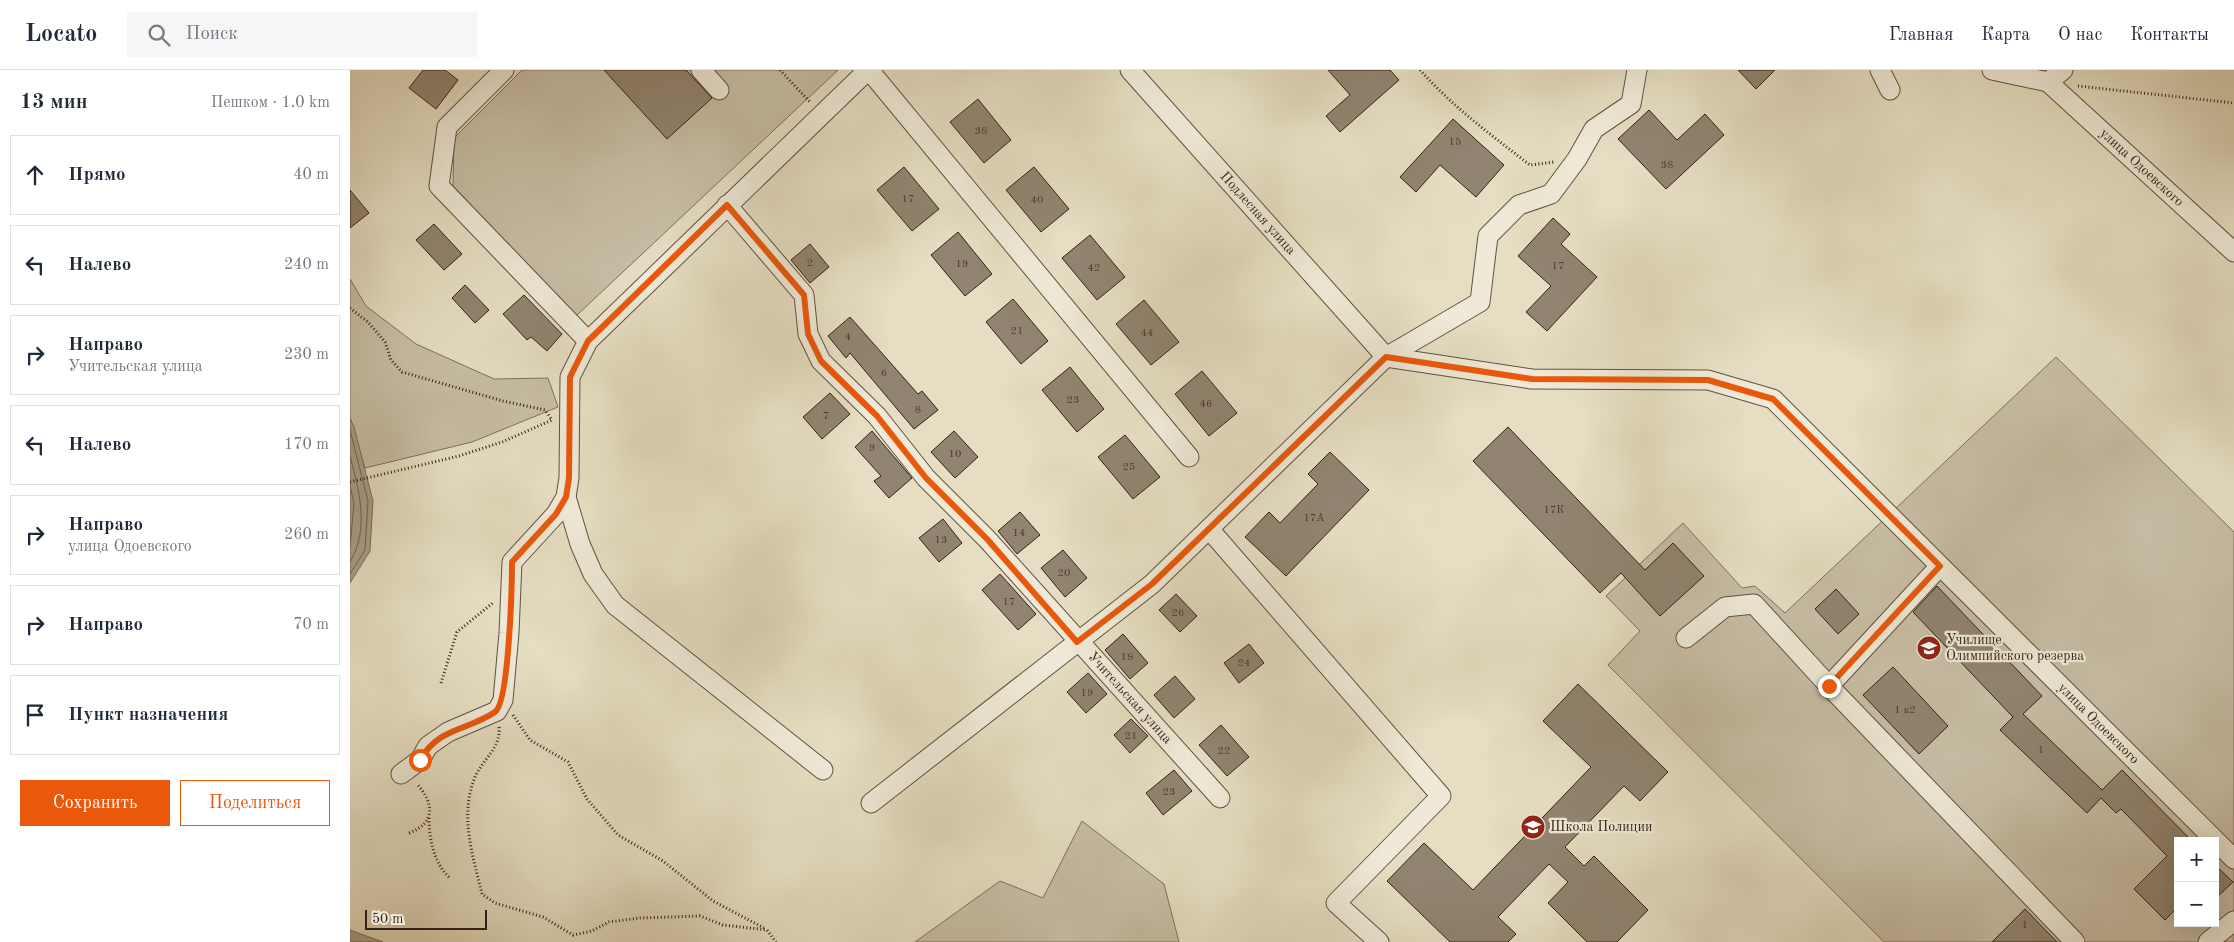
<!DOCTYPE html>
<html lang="ru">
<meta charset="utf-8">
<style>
body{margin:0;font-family:"Old Standard TT",serif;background:#f6f6f7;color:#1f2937}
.controls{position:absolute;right:15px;bottom:15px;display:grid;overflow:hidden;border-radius:0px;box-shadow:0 5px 20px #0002}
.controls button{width:45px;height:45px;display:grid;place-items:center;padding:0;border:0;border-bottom:1px solid #e0e1e3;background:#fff;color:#1f2937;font:25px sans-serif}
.scale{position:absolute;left:15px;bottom:12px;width:122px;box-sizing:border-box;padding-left:5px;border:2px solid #352217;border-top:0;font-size:14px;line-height:18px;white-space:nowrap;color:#352217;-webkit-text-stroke:4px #eeead7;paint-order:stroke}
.stop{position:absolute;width:15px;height:15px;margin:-11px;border:4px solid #ea580c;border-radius:50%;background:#fff}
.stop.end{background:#ea580c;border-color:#fff;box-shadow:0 1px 5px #0008}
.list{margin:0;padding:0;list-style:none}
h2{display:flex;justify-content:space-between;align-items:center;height:65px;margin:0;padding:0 20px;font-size:21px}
h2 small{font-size:16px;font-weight:400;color:#747a83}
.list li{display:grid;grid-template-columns:32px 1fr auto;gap:15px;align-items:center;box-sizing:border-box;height:80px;margin:0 10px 10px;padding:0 10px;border:1px solid #e0e1e3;border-radius:0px}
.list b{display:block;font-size:19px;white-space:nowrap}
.list p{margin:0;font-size:16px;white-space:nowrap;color:#747a83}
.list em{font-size:16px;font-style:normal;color:#747a83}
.actions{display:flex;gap:10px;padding:15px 20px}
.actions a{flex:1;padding:11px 0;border:1px solid #ea580c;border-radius:0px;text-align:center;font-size:18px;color:#ea580c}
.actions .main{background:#ea580c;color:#fff}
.icon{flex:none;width:28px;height:28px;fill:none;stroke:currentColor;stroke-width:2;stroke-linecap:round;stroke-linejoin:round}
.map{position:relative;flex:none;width:1884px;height:872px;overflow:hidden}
header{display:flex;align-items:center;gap:30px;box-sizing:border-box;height:70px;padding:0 25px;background:#fff;border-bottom:1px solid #e0e1e3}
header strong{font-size:24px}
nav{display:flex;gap:28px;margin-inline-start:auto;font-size:18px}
.search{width:350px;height:45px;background:#f6f6f7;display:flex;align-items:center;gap:12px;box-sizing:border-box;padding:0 18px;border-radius:0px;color:#747a83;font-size:19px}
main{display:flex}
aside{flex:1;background:#fff}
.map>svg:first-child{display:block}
.green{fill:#c7bea5;stroke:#7e705e;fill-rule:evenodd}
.water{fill:#a99e88;stroke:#7b6c5b}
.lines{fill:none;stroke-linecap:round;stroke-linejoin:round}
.shore{stroke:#6f6050;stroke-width:1}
.building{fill:#918470;stroke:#352217}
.minor-casing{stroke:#615142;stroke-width:21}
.path{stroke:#352217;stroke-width:3;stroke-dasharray:1 2.5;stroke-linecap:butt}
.minor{stroke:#eeead7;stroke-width:19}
.route{stroke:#ea580c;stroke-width:6}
.labels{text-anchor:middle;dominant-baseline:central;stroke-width:4.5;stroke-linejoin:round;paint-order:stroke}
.number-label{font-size:11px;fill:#4c3a2d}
.street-label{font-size:14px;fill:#352217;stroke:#eeead7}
.poi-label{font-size:14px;fill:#352217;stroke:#eeead7;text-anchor:start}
</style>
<header>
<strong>Locato</strong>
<div class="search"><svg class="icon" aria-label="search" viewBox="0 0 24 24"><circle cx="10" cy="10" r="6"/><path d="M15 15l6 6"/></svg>Поиск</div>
<nav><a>Главная</a><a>Карта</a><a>О нас</a><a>Контакты</a></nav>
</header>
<main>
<aside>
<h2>13 мин<small>Пешком · 1.0 km</small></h2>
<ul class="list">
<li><svg class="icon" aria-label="ahead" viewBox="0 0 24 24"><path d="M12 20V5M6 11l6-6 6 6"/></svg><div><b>Прямо</b></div><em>40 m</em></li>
<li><svg class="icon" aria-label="left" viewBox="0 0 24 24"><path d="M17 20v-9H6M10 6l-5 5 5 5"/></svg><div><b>Налево</b></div><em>240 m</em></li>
<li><svg class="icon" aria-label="right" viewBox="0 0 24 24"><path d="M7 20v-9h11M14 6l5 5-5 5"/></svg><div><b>Направо</b><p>Учительская улица</p></div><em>230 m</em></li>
<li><svg class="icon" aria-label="left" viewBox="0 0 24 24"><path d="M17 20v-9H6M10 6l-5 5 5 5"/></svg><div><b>Налево</b></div><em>170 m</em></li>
<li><svg class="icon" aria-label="right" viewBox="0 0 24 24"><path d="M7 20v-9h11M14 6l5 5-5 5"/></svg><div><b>Направо</b><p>улица Одоевского</p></div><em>260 m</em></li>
<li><svg class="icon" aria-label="right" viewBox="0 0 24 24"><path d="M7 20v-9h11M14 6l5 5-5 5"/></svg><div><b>Направо</b></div><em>70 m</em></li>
<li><svg class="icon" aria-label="arrive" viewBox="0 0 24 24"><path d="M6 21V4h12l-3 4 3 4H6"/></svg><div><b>Пункт назначения</b></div></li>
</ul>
<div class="actions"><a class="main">Сохранить</a><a>Поделиться</a></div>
</aside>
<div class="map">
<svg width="1884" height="872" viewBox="0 0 1884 872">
<rect width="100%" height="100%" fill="#e5dec2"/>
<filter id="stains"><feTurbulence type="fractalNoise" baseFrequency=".004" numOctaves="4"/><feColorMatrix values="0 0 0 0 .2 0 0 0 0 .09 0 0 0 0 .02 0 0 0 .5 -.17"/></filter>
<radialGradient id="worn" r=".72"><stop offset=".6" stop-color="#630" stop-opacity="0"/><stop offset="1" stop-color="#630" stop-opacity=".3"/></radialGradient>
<!-- green -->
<path class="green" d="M172 0H488L225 247 103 116 104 68Z
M0 209 16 236 66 274 144 309 198 308 208 337 122 372 15 398 0 348Z
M1706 287 1884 462V872H1534L1258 595 1290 561 1256 526 1333 453 1392 518 1405 516 1435 543ZM1828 771H1865V853H1828Z
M732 751 814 814 829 872H565L650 811 693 828Z"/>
<!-- water -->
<path class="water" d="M0 348 4 357 23 431 20 481 0 513Z
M0 860 33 872H0Z"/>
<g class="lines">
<!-- shore -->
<path class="shore" d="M0 360 18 431 15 480 0 504
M0 386C9 420 20 459 0 492
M0 416 4 433 0 477"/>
</g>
<!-- building -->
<path class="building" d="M73 0H95L108 10 86 39 59 18Z
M254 0H336L362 28 317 69Z
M978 0H1040L1049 10 990 62 976 46 1000 25Z
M1388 0H1425L1406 19Z
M628 29 661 70 634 93 600 52Z
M1299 40 1327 70 1355 44 1374 65 1316 119 1268 69Z
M1103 49 1154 95 1126 127 1090 95 1066 122 1050 107Z
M554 97 589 139 562 161 527 120Z
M684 97 719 139 691 162 656 120Z
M0 120 19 143 0 158Z
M1203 148 1220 164 1211 174 1247 207 1197 261 1176 242 1201 216 1168 186Z
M84 154 112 184 94 200 66 170Z
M608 162 642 204 615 226 581 185Z
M740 165 775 207 747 230 712 188Z
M460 174 479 197 460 213 441 190Z
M115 215 139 240 125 253 102 228Z
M174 225 212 264 197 281 181 267 177 270 153 244Z
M663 229 698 271 671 294 636 252Z
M794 230 829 272 801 295 766 254Z
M500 247 568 324 572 321 588 340 564 359 500 283 496 288 478 266Z
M720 297 754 339 727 362 692 320Z
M852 301 887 343 859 366 825 324Z
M480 323 500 344 472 369 453 347Z
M1158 357 1295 500 1323 473 1354 506 1310 546 1271 503 1250 523 1123 391Z
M522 361 562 408 539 428 524 411 531 406 505 377Z
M604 361 628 387 605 408 581 382Z
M775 365 810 407 783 429 748 387Z
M980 382 1019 420 936 506 895 467 919 442 930 453 968 414 958 404Z
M670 442 690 465 667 484 648 461Z
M593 449 612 473 589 492 569 468Z
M713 480 737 508 715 527 691 498Z
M650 504 686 544 668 560 632 520Z
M1587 516 1692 626 1673 644 1752 720 1772 700 1842 771H1828V837L1815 850 1784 819 1817 786 1771 739 1766 743 1751 728 1737 743 1650 660 1663 647 1563 542Z
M1486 519 1509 544 1488 564 1465 539Z
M826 524 847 546 830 562 809 540Z
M773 564 798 593 780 609 755 580Z
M899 574 914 593 889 613 874 593Z
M1543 597 1598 656 1569 684 1513 625Z
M738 603 757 624 736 643 717 622Z
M825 606 845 629 824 648 804 625Z
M1228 614 1318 702 1290 731 1274 716 1215 777 1234 796 1244 786 1298 840 1267 872H1237L1198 833 1218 812 1199 794 1148 847 1166 864 1158 872H1100L1037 811 1074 773 1123 820 1241 697 1193 651Z
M781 649 798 666 780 683 764 665Z
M871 655 899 687 877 706 849 675Z
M824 700 842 721 813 745 796 723Z
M1865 795 1883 812 1865 829Z
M1675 839 1707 872H1642Z"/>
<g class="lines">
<defs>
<g id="minor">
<path d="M154 0 97 57 89 116 238 271"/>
<path d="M351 0 369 20"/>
<path d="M519 0 839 387"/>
<path id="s1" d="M780 0 1036 287"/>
<path d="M1530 0 1540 20"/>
<path id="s2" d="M1642 0 1698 12 1884 182"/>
<path d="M1698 12 1713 0"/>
<path id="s3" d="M377 135 454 225 458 264 471 291 527 346 576 408 637 469 870 728"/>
<path id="s4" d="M1036 287 1182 309 1358 310 1423 329 1884 789"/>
<path d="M216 427 230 474 243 504 265 535 473 700"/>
<path d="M859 459 1091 726 986 833 1029 872"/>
<path d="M1590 496 1479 616 1725 872"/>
<path d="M1336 568 1375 537 1404 534 1479 616"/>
<path d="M51 704 70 690 78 676 98 662 147 641 153 630 159 563 162 492 206 444 216 427 219 408 220 307 238 271 518 0"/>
<path d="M521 733 802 514 1036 287 1130 232 1138 166 1169 135 1201 124 1227 89 1244 59 1281 34 1287 0"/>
<path d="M1858 872 1884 851"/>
</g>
</defs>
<!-- minor casing -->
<use href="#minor" class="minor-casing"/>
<!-- path -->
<path class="path" d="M430 0 460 32
M1070 0C1103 37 1141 65 1180 95L1204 92
M1728 16 1884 33
M0 238 18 252 35 272 41 290 52 302 153 331 195 340 202 350
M0 412 109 386 152 372 202 350
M91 613 107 562 144 532
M163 645 180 670 218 692 237 729 268 765 313 791 363 831 414 858
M149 657C151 678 133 689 125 707 109 746 123 786 132 824L145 833 193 847 223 865 242 861 259 852 290 848 350 846 373 855 417 860 426 872
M79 748C79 769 84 794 100 808
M59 763C86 753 84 733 67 714"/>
<!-- minor -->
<use href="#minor" class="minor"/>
</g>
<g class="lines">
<!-- route -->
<path class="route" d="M70 690C89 657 117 661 145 642 159 633 162 514 162 492L206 444 216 427 219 408 220 307 238 271 377 135 454 225 458 264 471 291 527 346 576 408 637 469 727 572 802 514 1036 287 1182 309 1358 310 1423 329 1590 496 1479 616"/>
</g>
<!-- icons -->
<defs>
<symbol id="university-disc" viewBox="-11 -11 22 22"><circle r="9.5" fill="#8f2418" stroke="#eeead7"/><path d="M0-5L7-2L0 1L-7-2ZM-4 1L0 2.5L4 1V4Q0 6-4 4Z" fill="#fff"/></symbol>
<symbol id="school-disc" viewBox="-11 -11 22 22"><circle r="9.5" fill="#8f2418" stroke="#eeead7"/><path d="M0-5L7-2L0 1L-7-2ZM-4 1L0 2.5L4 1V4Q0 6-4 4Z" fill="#fff"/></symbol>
</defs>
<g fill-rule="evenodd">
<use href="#university-disc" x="1565" y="564" width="28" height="28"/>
<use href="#school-disc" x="1169" y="743" width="28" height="28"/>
</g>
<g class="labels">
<!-- number labels -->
<g class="number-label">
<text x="631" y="61">38</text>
<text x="1105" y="72">15</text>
<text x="1317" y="95">38</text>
<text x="558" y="129">17</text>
<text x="687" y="130">40</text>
<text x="460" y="193">2</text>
<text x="612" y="194">19</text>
<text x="1208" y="196">17</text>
<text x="744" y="198">42</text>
<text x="667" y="261">21</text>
<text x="797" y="263">44</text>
<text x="498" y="267">4</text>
<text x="534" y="303">6</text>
<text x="723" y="330">23</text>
<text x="856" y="334">46</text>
<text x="568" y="340">8</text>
<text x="476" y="346">7</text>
<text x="522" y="378">9</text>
<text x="605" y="384">10</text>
<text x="779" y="397">25</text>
<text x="1204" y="440">17К</text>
<text x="964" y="448">17А</text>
<text x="669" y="463">14</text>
<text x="591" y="470">13</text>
<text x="714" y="503">20</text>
<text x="659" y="532">17</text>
<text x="828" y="543">26</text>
<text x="777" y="587">18</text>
<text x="894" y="593">24</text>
<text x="737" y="623">19</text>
<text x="1555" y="640">1 к2</text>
<text x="781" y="666">21</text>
<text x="1691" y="680">1</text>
<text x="874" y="681">22</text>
<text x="819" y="722">23</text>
<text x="1675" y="855">1</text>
</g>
<!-- street labels -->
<g class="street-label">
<text stroke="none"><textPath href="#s2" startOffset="184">улица Одоевского</textPath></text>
<text stroke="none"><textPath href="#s1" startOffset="192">Подлесная улица</textPath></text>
<text stroke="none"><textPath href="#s3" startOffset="645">Учительская улица</textPath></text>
<text stroke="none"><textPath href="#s4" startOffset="851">улица Одоевского</textPath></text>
</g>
<!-- poi labels -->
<g class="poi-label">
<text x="1596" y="570">Училище<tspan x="1596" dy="16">Олимпийского резерва</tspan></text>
<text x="1200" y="757">Школа Полиции</text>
</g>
</g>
<rect width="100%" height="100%" filter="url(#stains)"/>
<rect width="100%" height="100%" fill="url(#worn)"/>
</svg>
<div class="controls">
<button>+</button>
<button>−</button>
</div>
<div class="scale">50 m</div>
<div class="stop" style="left:70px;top:690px"></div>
<div class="stop end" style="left:1479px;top:616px"></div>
</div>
</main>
